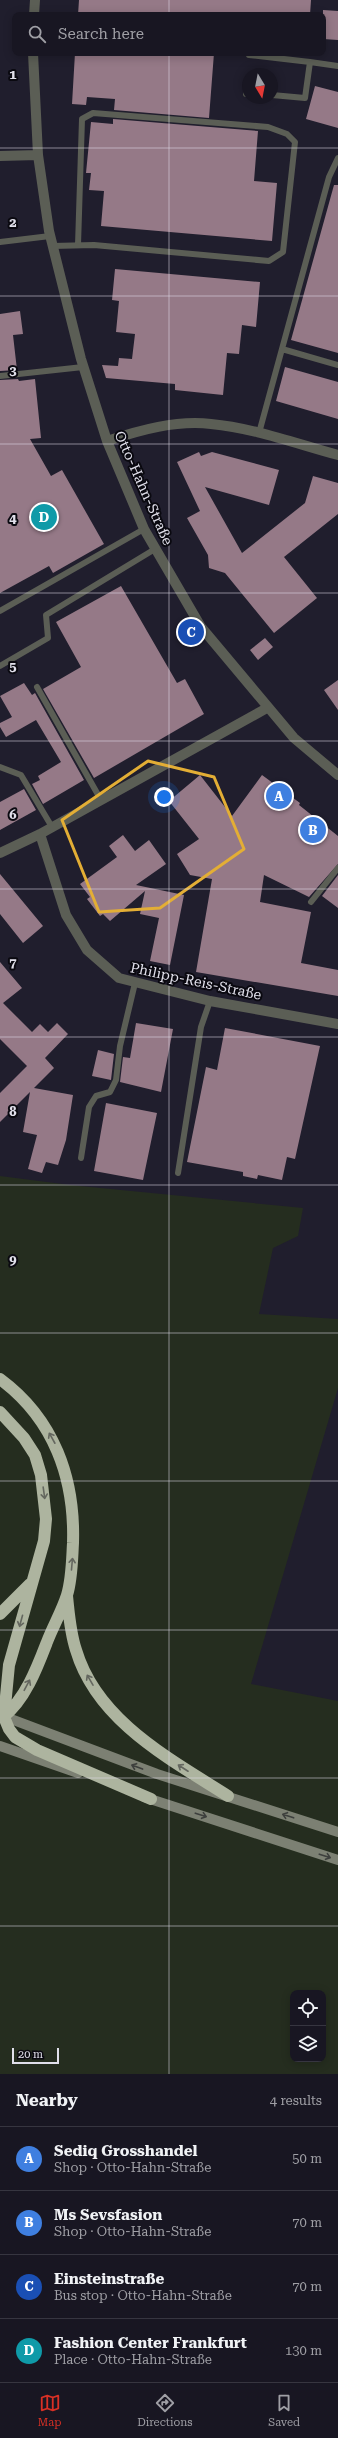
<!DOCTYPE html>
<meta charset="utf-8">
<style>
body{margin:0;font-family:"Roboto Serif",serif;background:#211f2a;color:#f1f3f6}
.controls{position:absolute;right:12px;bottom:12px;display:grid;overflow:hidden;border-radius:8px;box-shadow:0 2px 10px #0003}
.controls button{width:36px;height:36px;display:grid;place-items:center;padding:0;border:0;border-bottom:1px solid #363540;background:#181622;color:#f1f3f6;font:20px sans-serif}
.compass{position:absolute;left:242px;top:68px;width:36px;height:36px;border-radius:50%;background:#181622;box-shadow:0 2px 10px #0003;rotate:170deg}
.scale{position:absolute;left:12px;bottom:10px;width:47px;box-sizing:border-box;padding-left:4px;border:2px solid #e1e0eb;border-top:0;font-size:11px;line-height:14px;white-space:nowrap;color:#e1e0eb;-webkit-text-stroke:3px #0a0910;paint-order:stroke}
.you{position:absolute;left:164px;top:797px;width:14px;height:14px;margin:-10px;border:3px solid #fff;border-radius:50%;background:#1a73e8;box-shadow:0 0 0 6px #1a73e833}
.badge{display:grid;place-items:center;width:26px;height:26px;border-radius:50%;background:#d93025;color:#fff;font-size:13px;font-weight:700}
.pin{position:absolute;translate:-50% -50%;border:2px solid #fff;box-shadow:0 1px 4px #0006}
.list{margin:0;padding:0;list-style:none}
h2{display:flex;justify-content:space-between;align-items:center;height:52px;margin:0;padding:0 16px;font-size:17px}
h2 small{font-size:13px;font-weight:400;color:#9f9fa5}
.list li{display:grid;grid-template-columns:26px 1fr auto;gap:12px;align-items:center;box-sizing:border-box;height:64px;padding:0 16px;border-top:1px solid #363540}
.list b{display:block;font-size:15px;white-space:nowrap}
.list p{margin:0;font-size:13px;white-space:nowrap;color:#9f9fa5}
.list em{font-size:13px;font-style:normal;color:#9f9fa5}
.icon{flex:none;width:22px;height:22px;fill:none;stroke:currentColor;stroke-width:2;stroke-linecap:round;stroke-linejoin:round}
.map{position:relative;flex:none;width:338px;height:2074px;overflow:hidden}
.search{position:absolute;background:#181622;box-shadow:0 2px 10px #0003;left:12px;right:12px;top:12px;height:44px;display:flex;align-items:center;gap:10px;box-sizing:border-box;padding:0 14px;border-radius:8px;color:#9f9fa5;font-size:15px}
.sheet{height:308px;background:#181622}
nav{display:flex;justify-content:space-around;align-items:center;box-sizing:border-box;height:56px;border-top:1px solid #363540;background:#181622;font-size:11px;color:#9f9fa5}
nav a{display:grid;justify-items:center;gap:2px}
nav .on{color:#d93025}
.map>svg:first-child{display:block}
.green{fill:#252d1f;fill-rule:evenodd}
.building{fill:#957987}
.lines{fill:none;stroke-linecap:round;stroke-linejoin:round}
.service{stroke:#5b5e55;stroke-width:6}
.minor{stroke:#5b5e55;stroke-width:10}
.secondary{stroke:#7c8073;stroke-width:10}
.motorway{stroke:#adb49f;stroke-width:12}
.oneway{stroke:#64675f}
.oneway2{stroke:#3d3f3d}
.marked{fill:none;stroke:#e3ae35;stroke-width:3;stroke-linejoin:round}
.grid{fill:none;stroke:#e1e0eb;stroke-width:1;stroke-opacity:0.55}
.labels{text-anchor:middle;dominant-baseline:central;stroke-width:4;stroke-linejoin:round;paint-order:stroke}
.street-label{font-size:14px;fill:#e1e0eb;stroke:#0a0910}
.grid-label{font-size:13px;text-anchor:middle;font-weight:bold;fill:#e1e0eb;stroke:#0a0910;stroke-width:4;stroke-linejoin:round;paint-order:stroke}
</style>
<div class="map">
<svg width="338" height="2074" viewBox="0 0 338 2074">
<rect width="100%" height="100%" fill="#201e2d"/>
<!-- green -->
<path class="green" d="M0 1176 70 1185 303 1208 298 1236 273 1248 259 1314 338 1319V1388L251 1684 338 1701V2074H0ZM293 1993H323V2059H293Z"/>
<!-- building -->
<path class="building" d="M79 0H311L310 15H78Z
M323 10 338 11V40L323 39Z
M75 53H214L209 118 114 110 115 99 87 97 86 105 72 104Z
M315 86 338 92V128L306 119Z
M113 119 258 131 254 181 277 183 272 241 101 226 104 191 89 190 91 173H86L91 122 113 124Z
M334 185H338V353L291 340Z
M115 269 260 282 256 327 242 325 239 354 227 353 223 395 175 390V384L106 378 102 365 118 366 119 358 132 359 135 334 116 332 119 301 112 300Z
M20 311 23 334 13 335 17 370 0 371V314Z
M285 367 338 382V419L276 401Z
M18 379 19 381 35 379 41 438 30 439 51 476 62 470 104 544 53 573 49 566 0 593V380Z
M199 452 201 456 212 452 279 470 269 505 205 487 242 553 305 503 313 476 338 483V514L284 557 317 598 274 633 225 573 209 568 208 555 187 518 200 511 177 462Z
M121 586 177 683 185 679 204 714 94 778 43 689 81 667 56 622Z
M265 638 273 647 258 660 250 650Z
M338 680V710L324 690Z
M24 683 32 695 35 693 84 780 43 804 32 784 40 780 38 776 61 762 36 720 6 737 0 727V723L12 717 0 696Z
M200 775 232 816 262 775 300 803 299 805 338 836V864L309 897 264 875 260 902 311 912 301 963 338 970V996L196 972 212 879 190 875 177 854 199 839 169 801Z
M24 789 36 810 0 830V802Z
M123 835 135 851 149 840 166 864 136 885 184 895 170 965 150 961 159 918 140 914 145 891 110 921 103 914 100 916 87 899 90 897 80 884 117 857 109 846Z
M0 874 43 926 23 943 0 914Z
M338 875V908L322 896Z
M0 962 22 988 3 1003 32 1032 40 1024 48 1032 57 1023 68 1034 45 1058 54 1068 34 1088 73 1095 66 1140 58 1165 46 1162 42 1173 28 1169 37 1135 23 1132 30 1092 0 1122V1093L27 1066 0 1039Z
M136 1023 173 1029 161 1092 120 1082 123 1057 130 1058Z
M225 1028 320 1046 295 1159 287 1157 282 1180 258 1175 257 1179 243 1176V1172L187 1162 206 1067 217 1070Z
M98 1050 114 1054 111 1080 92 1076Z
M106 1103 157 1113 143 1180 94 1171Z"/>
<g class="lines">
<!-- service -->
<path class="service" d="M249 55 310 62 305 98 272 95
M310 62 338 66
M246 94H248
M0 242 50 236
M52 246 94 245 269 261 283 252 295 142 287 134 268 127 93 113 82 119 78 245
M282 349 338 365
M0 376 83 367
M259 433 329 177 338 158
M0 611 144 529
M0 666 48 638 46 615 155 549
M37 687 101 800
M0 767 21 775 52 827
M311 902 338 868
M81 1158 89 1107 96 1096 110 1092 116 1080 120 1046 135 983
M178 1173 201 1027 210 1001"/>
<!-- minor -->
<path class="minor" d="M34 15 35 0
M33 53 38 155 49 231 81 359 107 441 144 529 201 627 294 738 338 775
M0 156 38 155
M107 441C140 430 176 420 211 424 254 428 297 444 338 455
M40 834 66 915 87 950 119 978 210 1001 338 1024
M0 853 40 834 267 708"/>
<!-- secondary -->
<path class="secondary" d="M0 1715 157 1774 338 1832
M0 1746 78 1773
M144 1797 338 1860"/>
<!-- motorway -->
<path class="motorway" d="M0 1379C54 1419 75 1478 73 1543 72 1560 72 1579 67 1595 62 1611 53 1626 47 1642 37 1668 25 1700 3 1717
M0 1412 24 1438 35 1455 41 1475 46 1519 44 1541 9 1665 4 1717 9 1729 15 1737 37 1750 151 1799
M67 1596C69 1614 70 1632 76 1650 97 1721 170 1759 228 1796
M0 1614 30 1584"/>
</g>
<!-- one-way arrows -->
<defs><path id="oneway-shaft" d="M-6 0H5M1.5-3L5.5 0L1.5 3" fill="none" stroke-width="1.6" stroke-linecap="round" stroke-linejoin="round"/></defs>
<g class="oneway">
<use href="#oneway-shaft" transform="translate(52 1438) rotate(-119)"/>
<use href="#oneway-shaft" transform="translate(44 1493) rotate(82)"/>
<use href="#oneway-shaft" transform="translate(72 1564) rotate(-85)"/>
<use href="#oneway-shaft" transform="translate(21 1621) rotate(105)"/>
<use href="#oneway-shaft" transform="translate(90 1680) rotate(-120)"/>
<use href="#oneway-shaft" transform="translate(27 1685) rotate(-62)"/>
<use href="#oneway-shaft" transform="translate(183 1768) rotate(-147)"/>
</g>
<g class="oneway2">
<use href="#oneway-shaft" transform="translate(137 1767) rotate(-160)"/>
<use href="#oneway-shaft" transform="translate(201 1815) rotate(18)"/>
<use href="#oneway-shaft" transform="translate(288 1816) rotate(-162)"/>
<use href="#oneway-shaft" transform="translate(325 1856) rotate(18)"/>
</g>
<!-- marked area -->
<path class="marked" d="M148 761 214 777 244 849 160 908 99 912 62 820Z"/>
<!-- grid -->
<path class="grid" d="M169 0V15M169 53V2074M0 148H338M0 296H338M0 444H338M0 593H338M0 741H338M0 889H338M0 1037H338M0 1185H338M0 1333H338M0 1481H338M0 1630H338M0 1778H338M0 1926H338"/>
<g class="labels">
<!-- street labels -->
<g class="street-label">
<text transform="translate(144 488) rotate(66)">Otto-Hahn-Straße</text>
<text transform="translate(196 981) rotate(12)">Philipp-Reis-Straße</text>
</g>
</g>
<g class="grid-label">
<text x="13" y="79">1</text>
<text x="13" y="227">2</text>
<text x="13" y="375">3</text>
<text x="13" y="523">4</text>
<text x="13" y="671">5</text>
<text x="13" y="819">6</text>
<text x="13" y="967">7</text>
<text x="13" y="1116">8</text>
<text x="13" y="1264">9</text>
</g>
</svg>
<div class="controls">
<button><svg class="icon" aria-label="locate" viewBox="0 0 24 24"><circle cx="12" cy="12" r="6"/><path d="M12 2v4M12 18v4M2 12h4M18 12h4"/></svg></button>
<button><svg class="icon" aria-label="layers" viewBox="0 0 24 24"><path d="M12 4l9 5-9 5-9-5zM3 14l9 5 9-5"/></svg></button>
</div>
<svg class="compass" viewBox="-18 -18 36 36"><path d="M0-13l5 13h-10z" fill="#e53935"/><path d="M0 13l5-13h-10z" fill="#9f9fa5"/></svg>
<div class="scale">20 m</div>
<div class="you"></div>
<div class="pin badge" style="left:279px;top:796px;background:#3f7fe0">A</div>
<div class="pin badge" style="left:313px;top:830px;background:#3f7fe0">B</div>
<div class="pin badge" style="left:191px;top:632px;background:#1a4fb4">C</div>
<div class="pin badge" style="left:44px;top:517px;background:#0f9aa8">D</div>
<div class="search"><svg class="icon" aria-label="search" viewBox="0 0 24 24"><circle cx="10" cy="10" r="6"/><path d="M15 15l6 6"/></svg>Search here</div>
</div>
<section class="sheet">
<h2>Nearby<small>4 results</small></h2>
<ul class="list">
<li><span class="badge" style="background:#3f7fe0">A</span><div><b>Sediq Grosshandel</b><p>Shop · Otto-Hahn-Straße</p></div><em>50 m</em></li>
<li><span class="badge" style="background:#3f7fe0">B</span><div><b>Ms Sevsfasion</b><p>Shop · Otto-Hahn-Straße</p></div><em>70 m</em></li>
<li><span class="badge" style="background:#1a4fb4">C</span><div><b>Einsteinstraße</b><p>Bus stop · Otto-Hahn-Straße</p></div><em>70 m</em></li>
<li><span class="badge" style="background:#0f9aa8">D</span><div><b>Fashion Center Frankfurt</b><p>Place · Otto-Hahn-Straße</p></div><em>130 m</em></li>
</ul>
</section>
<nav>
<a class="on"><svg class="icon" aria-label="map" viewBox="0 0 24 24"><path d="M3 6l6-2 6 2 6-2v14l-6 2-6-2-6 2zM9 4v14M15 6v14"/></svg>Map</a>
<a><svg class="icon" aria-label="directions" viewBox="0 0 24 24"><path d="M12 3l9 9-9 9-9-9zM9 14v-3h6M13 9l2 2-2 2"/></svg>Directions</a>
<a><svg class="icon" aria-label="saved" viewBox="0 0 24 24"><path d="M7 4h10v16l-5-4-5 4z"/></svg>Saved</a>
</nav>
